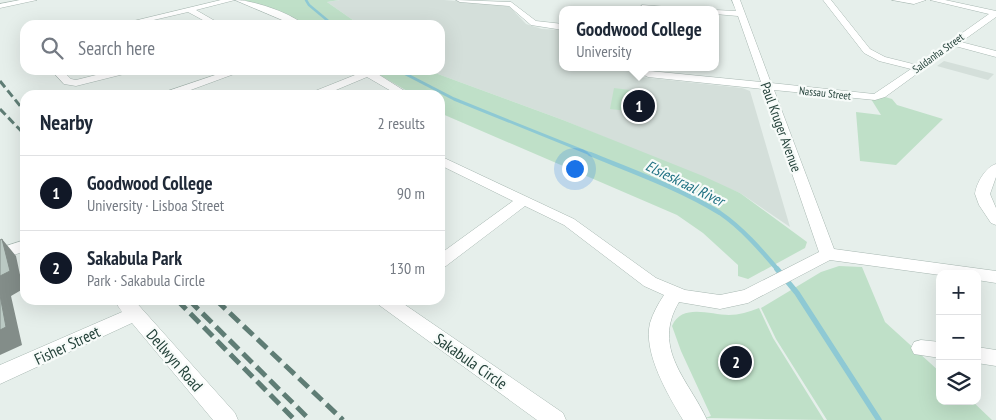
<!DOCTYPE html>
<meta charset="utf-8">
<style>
body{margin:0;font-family:"PT Sans Narrow",sans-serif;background:#f6f6f7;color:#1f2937}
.controls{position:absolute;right:15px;bottom:15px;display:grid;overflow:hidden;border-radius:10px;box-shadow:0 5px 20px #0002}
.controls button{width:45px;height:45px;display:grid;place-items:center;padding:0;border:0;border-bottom:1px solid #e0e1e3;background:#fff;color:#1f2937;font:25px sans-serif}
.you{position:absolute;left:574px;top:168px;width:18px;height:18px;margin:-12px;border:4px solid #fff;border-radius:50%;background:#1a73e8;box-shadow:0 0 0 8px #1a73e833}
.badge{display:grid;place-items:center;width:32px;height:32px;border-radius:50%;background:#111827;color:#fff;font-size:16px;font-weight:700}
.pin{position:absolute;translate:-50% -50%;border:2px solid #fff;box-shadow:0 1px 5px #0006}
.popup{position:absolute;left:559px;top:6px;width:160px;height:65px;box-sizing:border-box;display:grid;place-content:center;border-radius:10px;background:#fff;filter:drop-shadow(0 1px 4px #0005);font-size:16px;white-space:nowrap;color:#747a83}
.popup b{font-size:19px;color:#1f2937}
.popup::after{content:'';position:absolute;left:50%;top:100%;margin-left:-10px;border:10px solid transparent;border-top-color:#fff}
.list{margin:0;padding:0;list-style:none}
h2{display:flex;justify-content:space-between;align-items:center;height:65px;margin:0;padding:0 20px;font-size:21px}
h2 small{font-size:16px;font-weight:400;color:#747a83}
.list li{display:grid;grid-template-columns:32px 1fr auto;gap:15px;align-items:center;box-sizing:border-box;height:75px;padding:0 20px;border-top:1px solid #e0e1e3}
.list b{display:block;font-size:19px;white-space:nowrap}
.list p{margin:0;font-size:16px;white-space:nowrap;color:#747a83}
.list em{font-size:16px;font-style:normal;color:#747a83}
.icon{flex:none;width:28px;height:28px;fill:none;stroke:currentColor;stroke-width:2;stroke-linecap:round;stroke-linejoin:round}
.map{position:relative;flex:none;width:996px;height:420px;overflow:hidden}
.search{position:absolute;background:#fff;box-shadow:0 5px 20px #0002;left:20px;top:20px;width:425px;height:55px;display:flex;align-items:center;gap:12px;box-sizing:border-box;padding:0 18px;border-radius:15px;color:#747a83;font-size:19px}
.panel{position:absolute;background:#fff;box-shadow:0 5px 20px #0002;left:20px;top:90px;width:425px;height:215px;border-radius:15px}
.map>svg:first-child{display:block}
.built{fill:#d4dfda}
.green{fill:#bfe0c8}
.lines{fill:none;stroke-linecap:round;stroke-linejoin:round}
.stream-far3{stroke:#8ec9d4;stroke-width:2.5}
.stream-far2{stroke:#8ec9d4;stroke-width:3}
.stream-far1{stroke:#8ec9d4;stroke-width:4.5}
.stream{stroke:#8ec9d4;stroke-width:5.5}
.minor-casing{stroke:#a8b8b2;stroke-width:1}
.minor{fill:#fff;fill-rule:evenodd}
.rail-far1{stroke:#5f7d75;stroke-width:3;stroke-dasharray:8 4;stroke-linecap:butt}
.rail{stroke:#5f7d75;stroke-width:5;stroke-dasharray:13 6;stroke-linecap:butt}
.shaded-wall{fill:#838d89}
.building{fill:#bbcac4;stroke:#838d89}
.labels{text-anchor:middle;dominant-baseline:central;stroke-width:4.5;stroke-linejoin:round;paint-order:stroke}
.far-street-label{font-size:11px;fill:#24423a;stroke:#f7fbf9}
.street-label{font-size:14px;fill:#24423a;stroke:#f7fbf9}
.water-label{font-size:15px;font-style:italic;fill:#1c6f80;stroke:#f7fbf9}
.near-street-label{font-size:16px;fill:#24423a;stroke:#f7fbf9}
</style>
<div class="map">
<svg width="996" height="420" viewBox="0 0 996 420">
<rect width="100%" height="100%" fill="#e6efeb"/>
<!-- built -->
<path class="built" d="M340 0H444L501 5 510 7 526 24 542 29 563 30V67H640V77L742 88 750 91 790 227 740 193 563 120 427 70H440V25H360L327 2Z
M944 61 994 74 988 80 937 66Z"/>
<!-- green -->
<path class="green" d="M244 0H339L327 2 360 25H304L290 16Z
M371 70H427L563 120 703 176 740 193 807 242 805 248 748 279 738 276V265L703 233 677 215 440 113V95H414Z
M614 88 638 91 635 112 610 109Z
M885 97 892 99 897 105 943 119 896 165 860 161 856 112 881 115 871 99Z
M839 266 862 267 885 322 940 372V401H972L992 420H827L776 339 761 308 821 272Z
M759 308 773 338 824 420 705 418 711 416 681 351 672 326C682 303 710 315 729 315 739 315 749 312 759 308Z"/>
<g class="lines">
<!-- stream-far3 -->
<path class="stream-far3" d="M306 0 309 5 333 25"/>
<!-- stream-far2 -->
<path class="stream-far2" d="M398 70 454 99 593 155"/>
<!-- stream-far1 -->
<path class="stream-far1" d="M590 154C634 172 679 188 720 213 742 228 761 250 778 270"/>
<!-- stream -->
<path class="stream" d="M777 269 797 293 879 420"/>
<defs>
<path id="minor" d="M20 0H37L0 8V4Z
M221 0H235L196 10 222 25H212L188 12 132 25H117Z
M235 0C253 0 291 13 304 25H294Z
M456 0 511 2 536 21 563 24V30L531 25 509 6 460 2Z
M732 0H740L771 83 874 94 911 69 879 61 864 53 823 0H831L870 49 885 57 917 65 989 14 930 0H945L996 11V17L961 42 996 51V57L955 46 885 97 875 100 774 90 834 249 996 271V283L977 280V274H940V275L830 260 748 303 720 309 679 302C651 349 689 380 707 420H683C668 395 643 353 650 323 653 313 658 304 664 295L644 286 564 225 525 206 446 266 440 268V254L513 201 440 165V156L574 219 656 278 685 290 720 295 744 290 819 252 763 89 648 77 640 73V67H650V71L761 82 738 16 715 14V10L736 11Z
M892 0H926L914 4Z
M642 5 680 8 684 10 645 9 641 7Z
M51 70H62L71 79 76 80 116 70H133L132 72 76 86 64 84Z
M230 70H245L177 95H161L162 93Z
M357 70 373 71 411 95H398L367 77 324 95H309L310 93 360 73Z
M996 164V177L990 194 996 208V225L991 223 979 205 975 194C976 184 985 167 996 164Z
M25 240V251L0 260V248Z
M114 300H134L235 413 238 420H213L132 323 0 384V365L122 312Z
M376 300H398L563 413 566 420H537L379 305Z
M921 340 940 342V358L914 354 911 348 914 342Z
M977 347 996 350V366L977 363Z"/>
</defs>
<!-- minor casing -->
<use href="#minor" class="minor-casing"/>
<!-- minor -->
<use href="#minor" class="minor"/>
<!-- rail-far1 -->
<path class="rail-far1" d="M0 81 25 112
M0 109 25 135"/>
<!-- rail -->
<path class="rail" d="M177 300 295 420
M189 300 310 420
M216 300 343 420"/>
</g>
<!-- shaded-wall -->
<path class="shaded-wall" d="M2 239 16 256 23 289 11 296 22 345 0 355V276Z"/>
<!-- building -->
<path class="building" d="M2 239 10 271 0 276V240Z
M0 295 6 327 0 330Z"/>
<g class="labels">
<!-- far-street labels -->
<g class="far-street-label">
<text transform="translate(938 53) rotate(-36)">Saldanha Street</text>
<text transform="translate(825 93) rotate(6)">Nassau Street</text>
</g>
<!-- street labels -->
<g class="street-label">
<text transform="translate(781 127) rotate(70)">Paul Kruger Avenue</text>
</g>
<!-- water labels -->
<g class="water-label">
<text transform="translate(685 183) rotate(26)">Elsieskraal River</text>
</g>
<!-- near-street labels -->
<g class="near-street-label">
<text transform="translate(67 345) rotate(-25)">Fisher Street</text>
<text transform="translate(175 360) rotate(49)">Dellwyn Road</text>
<text transform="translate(471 361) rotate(35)">Sakabula Circle</text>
</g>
</g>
</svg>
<div class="controls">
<button>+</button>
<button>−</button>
<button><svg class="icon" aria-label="layers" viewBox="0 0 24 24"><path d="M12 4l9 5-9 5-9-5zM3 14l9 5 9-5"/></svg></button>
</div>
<div class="you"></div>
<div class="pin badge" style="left:639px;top:106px">1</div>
<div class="popup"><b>Goodwood College</b>University</div>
<div class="pin badge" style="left:736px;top:362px">2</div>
<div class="search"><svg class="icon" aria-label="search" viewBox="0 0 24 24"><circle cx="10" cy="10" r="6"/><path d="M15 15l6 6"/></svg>Search here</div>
<section class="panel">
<h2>Nearby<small>2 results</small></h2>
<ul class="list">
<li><span class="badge">1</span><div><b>Goodwood College</b><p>University · Lisboa Street</p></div><em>90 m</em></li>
<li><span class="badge">2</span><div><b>Sakabula Park</b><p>Park · Sakabula Circle</p></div><em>130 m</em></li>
</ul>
</section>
</div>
